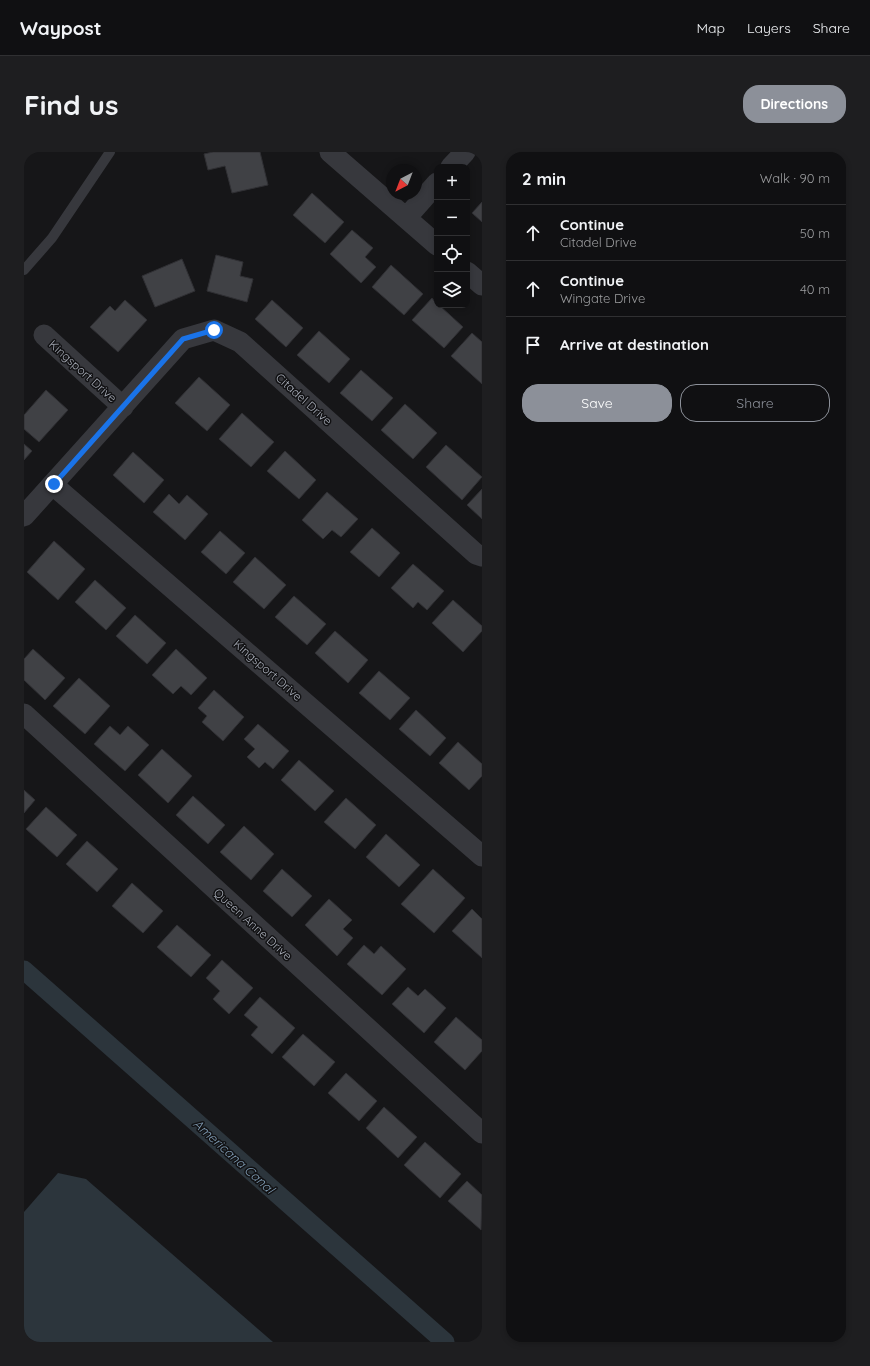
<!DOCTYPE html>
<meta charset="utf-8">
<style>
body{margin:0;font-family:Quicksand,sans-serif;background:#1e1e20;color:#f1f3f6}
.controls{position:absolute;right:12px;top:12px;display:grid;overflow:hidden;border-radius:8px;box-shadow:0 2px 6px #0003}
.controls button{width:36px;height:36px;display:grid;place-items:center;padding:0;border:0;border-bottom:1px solid #303032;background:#101012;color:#f1f3f6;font:20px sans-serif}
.compass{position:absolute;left:362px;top:12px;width:36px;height:36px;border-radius:50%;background:#101012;box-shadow:0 2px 6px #0003;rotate:222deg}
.stop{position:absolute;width:12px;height:12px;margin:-9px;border:3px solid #1a73e8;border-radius:50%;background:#fff}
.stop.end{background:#1a73e8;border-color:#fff;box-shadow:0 1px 4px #0008}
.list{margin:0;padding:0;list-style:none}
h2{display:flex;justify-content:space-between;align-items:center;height:52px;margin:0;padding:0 16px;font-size:17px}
h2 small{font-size:13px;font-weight:400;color:#9c9d9f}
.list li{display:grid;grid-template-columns:26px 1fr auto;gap:12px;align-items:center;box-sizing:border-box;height:56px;padding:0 16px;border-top:1px solid #303032}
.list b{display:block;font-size:15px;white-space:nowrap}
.list p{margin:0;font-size:13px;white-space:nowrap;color:#9c9d9f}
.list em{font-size:13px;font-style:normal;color:#9c9d9f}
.actions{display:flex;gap:8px;padding:12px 16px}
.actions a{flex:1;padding:9px 0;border:1px solid #8c9099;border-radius:16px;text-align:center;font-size:14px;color:#8c9099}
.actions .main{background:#8c9099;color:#fff}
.icon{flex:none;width:22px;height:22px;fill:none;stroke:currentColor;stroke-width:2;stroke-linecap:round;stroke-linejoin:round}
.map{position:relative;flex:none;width:458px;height:1190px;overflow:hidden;border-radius:16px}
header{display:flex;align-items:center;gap:24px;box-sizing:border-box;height:56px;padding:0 20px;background:#101012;border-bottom:1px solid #303032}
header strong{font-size:19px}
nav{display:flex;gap:22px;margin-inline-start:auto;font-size:14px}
.intro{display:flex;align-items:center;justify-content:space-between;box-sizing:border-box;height:96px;padding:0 24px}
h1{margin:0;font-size:28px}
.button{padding:10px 18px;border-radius:16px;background:#8c9099;color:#fff;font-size:14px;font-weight:700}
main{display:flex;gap:24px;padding:0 24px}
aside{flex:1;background:#101012;border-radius:16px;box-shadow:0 2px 6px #0003}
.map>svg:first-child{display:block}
.water{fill:#2c353c}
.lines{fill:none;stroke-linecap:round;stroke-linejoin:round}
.canal{stroke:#2c353c;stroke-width:19}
.building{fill:#404145;stroke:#303034}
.lane{stroke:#37383d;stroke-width:10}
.street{stroke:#37383d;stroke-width:21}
.route{stroke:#1a73e8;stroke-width:5}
.labels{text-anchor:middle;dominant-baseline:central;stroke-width:3;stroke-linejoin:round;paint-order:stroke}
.street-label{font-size:12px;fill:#a8adb8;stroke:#111113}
.water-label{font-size:13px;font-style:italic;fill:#7f9bb3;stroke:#111113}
</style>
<header>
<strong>Waypost</strong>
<nav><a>Map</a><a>Layers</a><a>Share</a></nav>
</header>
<div class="intro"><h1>Find us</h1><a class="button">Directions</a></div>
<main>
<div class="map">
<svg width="458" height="1190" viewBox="0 0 458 1190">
<rect width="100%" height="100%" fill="#161618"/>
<!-- water -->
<path class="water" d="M34 1021 62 1027 249 1190H0V1060Z"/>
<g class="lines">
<!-- canal -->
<path class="canal" d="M0 818 421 1190"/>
</g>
<!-- building -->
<path class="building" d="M189 0H236L244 33 208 41 201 14 184 18 180 2Z
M288 41 320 70 301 91 269 63Z
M458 50V70L448 61Z
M328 78 349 96 341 105 352 115 337 131 306 102Z
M192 103 219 110 216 124 229 127 223 150 183 139Z
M158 107 171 139 131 155 118 124Z
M367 113 399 142 380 163 348 135Z
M408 146 413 153H415L439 175 420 196 388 168Z
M101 148 123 168 94 200 66 175 86 154 91 159Z
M248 148 279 176 262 195 231 167Z
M295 179 326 207 305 231 273 203Z
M448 181 458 190V232L427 204Z
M337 218 369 246 348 269 316 241Z
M175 225 206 253 183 279 151 251Z
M22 238 44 258 15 290 0 277V263Z
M381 252 413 281 389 307 357 278Z
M218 261 250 290 227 315 195 287Z
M0 292 8 299 0 308Z
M422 293 458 325 438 348 402 315Z
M261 299 292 328 275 347 243 319Z
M109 300 140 328 120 351 89 323Z
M458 337V367L443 353Z
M303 340 334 367 317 385 308 378 299 387 278 368Z
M145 342 155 352 163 343 184 362 161 388 129 360Z
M348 376 376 401 355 425 326 400Z
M196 379 221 401 202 422 177 400Z
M30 389 61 417 34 448 3 420Z
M231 405 262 433 240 457 209 430Z
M389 412 420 439 403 458 394 450 389 456 367 436Z
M71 428 102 456 82 478 51 450Z
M270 444 302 472 283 493 251 465Z
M429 448 458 474V479L439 500 408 471Z
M111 463 142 491 123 512 92 484Z
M311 479 344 508 324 531 291 501Z
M9 497 41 526 21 548 0 528V507Z
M152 497 183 526 167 543 157 534 149 542 128 523Z
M355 519 386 546 366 568 335 541Z
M55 526 86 554 61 582 29 554Z
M190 538 220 565 199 589 178 570 183 564 174 556Z
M392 558 422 586 406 604 375 577Z
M234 572 265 599 249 617 241 610 235 616 223 605 231 597 220 587Z
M86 574 96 583 104 574 125 593 101 619 70 592Z
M434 590 458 612V624L445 638 415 611Z
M138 597 168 624 144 651 114 623Z
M275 608 310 639 291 659 257 628Z
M0 638 11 648 0 661Z
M169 644 201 673 184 692 152 663Z
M322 646 352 673 331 697 300 670Z
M22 655 53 683 33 705 2 677Z
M220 674 250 702 227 728 196 700Z
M362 682 396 713 375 735 342 705Z
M63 689 94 717 73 740 42 712Z
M258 717 288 744 268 765 239 739Z
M409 717 441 746 410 781 377 752Z
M108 731 139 759 119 781 88 754Z
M305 747 328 768 319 777 329 786 313 804 281 773Z
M448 757 458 767V806L428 779Z
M153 773 187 803 167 825 133 795Z
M340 793 350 802 357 794 382 817 358 843 323 812Z
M198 808 229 836 205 862 189 847 196 839 182 826Z
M384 835 394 844 401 837 422 856 400 881 368 852Z
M236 845 271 876 248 902 227 883 234 875 220 863Z
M432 865 458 888V899L441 918 410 890Z
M279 882 311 910 290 934 258 905Z
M322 921 353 949 335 969 304 941Z
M360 955 393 985 374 1006 342 976Z
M401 990 437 1022 416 1046 380 1013Z
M443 1029 458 1043 457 1078 424 1049Z"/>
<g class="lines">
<!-- lane -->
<path class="lane" d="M0 118 28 86 86 0"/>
<!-- street -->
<path class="street" d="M306 0 413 93
M427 15 441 0
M382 66 413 31
M443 120 458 133
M20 183 99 255
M29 333 458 704
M0 364 159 187 190 178 216 190 452 402 458 404
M0 562 458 981"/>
</g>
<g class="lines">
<!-- route -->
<path class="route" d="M30 332 159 187 190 178"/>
</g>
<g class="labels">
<!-- street labels -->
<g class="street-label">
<text transform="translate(59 219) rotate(42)">Kingsport Drive</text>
<text transform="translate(280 247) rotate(42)">Citadel Drive</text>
<text transform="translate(244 518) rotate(41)">Kingsport Drive</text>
<text transform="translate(229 772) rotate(42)">Queen Anne Drive</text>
</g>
<!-- water labels -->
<g class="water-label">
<text transform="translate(210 1004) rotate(42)">Americana Canal</text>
</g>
</g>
</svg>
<div class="controls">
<button>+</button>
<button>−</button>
<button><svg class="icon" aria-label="locate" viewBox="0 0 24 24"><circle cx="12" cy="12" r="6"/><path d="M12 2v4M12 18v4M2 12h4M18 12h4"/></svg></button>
<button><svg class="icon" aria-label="layers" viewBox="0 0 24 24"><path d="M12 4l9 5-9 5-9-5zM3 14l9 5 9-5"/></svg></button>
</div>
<svg class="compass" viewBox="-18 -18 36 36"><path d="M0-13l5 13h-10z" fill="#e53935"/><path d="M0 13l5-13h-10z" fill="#9c9d9f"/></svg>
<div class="stop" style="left:190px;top:178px"></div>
<div class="stop end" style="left:30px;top:332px"></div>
</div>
<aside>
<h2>2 min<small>Walk · 90 m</small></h2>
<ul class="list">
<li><svg class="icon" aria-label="ahead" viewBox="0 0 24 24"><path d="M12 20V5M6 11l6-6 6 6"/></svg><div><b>Continue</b><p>Citadel Drive</p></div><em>50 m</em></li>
<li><svg class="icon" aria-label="ahead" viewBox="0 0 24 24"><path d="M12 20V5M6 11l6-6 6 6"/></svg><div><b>Continue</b><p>Wingate Drive</p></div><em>40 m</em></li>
<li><svg class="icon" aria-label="arrive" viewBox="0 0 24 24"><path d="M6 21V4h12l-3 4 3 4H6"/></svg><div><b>Arrive at destination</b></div></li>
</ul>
<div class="actions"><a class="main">Save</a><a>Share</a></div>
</aside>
</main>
